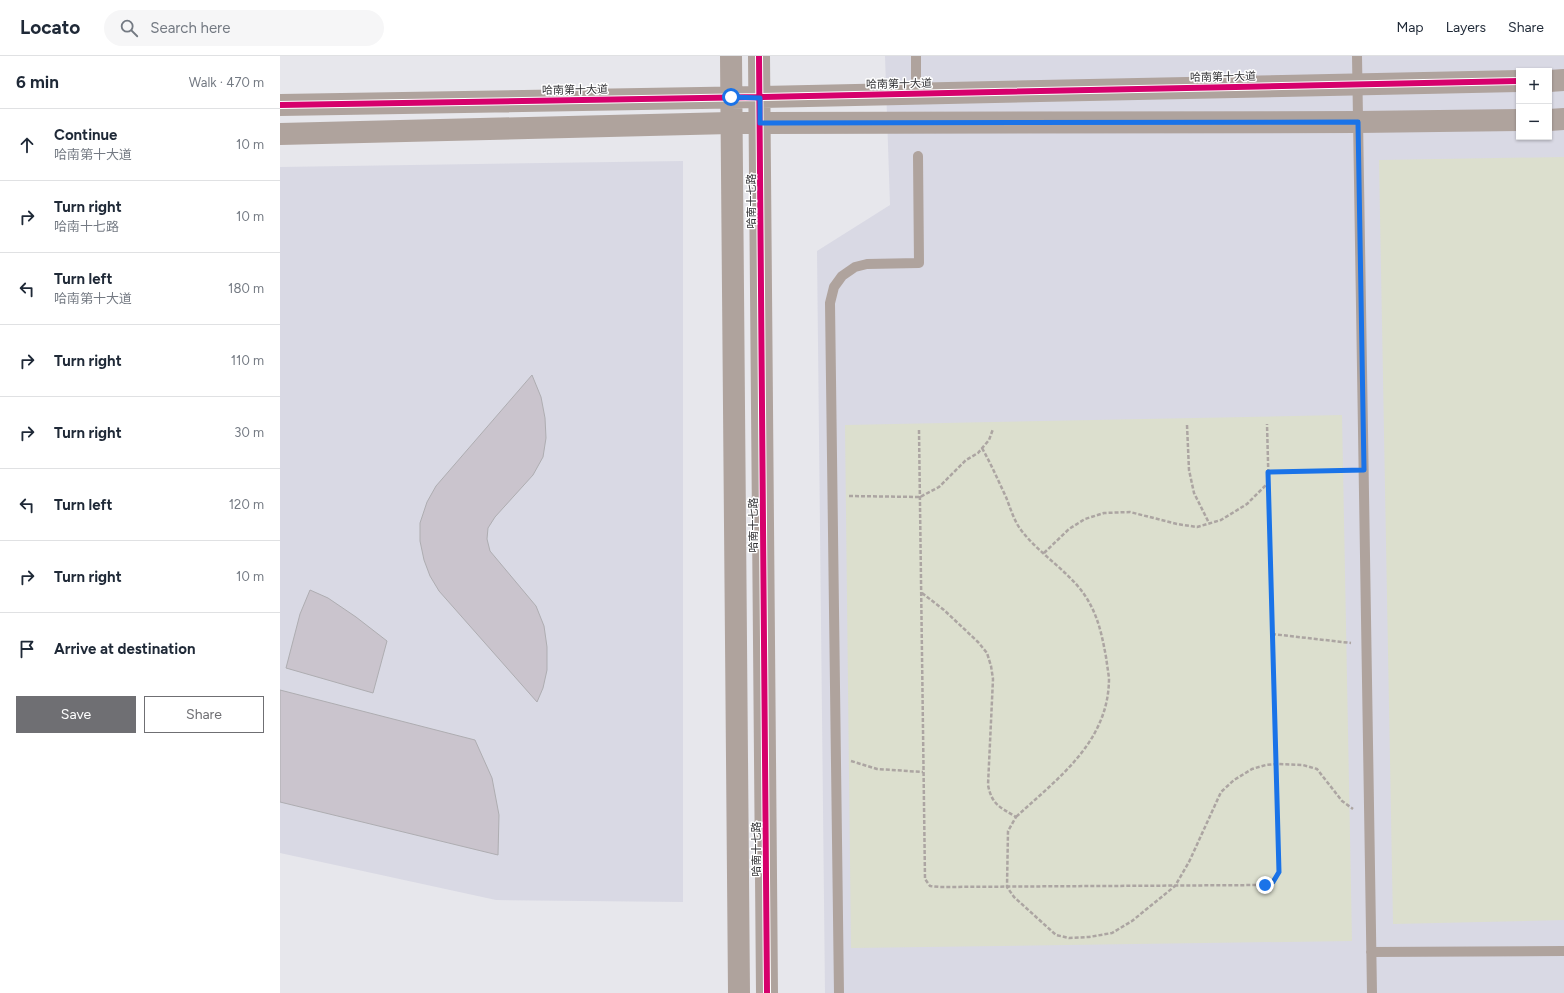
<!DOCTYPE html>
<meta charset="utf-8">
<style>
body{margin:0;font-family:Figtree,"Noto Sans SC",sans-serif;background:#f6f6f7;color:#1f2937}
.controls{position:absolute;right:12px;top:12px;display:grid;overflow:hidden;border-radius:0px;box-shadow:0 1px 3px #0004}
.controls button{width:36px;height:36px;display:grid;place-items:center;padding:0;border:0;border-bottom:1px solid #e0e1e3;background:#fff;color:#1f2937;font:20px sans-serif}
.stop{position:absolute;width:12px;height:12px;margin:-9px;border:3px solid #1a73e8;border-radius:50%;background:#fff}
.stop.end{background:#1a73e8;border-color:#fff;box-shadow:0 1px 4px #0008}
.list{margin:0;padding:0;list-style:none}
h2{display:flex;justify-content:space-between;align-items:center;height:52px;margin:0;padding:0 16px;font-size:17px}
h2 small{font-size:13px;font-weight:400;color:#747a83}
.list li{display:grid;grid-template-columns:26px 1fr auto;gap:12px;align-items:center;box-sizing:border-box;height:72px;padding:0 16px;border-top:1px solid #e0e1e3}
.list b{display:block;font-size:15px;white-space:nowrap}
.list p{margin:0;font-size:13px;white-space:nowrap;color:#747a83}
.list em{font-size:13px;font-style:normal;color:#747a83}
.actions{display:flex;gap:8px;padding:12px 16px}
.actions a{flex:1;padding:9px 0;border:1px solid #6f6f73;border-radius:0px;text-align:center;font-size:14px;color:#6f6f73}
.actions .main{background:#6f6f73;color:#fff}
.icon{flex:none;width:22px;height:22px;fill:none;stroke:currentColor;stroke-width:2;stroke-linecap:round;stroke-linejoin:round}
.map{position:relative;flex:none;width:1284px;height:937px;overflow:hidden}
header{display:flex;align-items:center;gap:24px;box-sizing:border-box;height:56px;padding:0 20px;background:#fff;border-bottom:1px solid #e0e1e3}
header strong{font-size:19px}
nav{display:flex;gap:22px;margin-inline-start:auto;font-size:14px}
.search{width:280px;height:36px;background:#f6f6f7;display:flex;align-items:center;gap:10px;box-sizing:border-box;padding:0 14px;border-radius:22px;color:#747a83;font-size:15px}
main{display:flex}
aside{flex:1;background:#fff}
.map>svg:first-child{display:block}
.built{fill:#d9d9e4;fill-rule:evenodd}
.green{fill:#dcdfce}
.building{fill:#cac4cd;stroke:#aeadb1}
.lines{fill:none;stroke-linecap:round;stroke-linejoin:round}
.path{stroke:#aca5a2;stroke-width:2.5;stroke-dasharray:4 2;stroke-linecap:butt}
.service{stroke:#afa39d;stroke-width:10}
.tertiary{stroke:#afa39d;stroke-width:22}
.cycleway-casing{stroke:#fff;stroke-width:8}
.cycleway{stroke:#d6006c;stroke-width:6}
.route{stroke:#1a73e8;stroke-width:5}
.labels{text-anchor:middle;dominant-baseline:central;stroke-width:3;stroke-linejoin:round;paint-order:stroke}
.street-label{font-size:11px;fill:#2f2f32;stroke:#fff}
</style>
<header>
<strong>Locato</strong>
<div class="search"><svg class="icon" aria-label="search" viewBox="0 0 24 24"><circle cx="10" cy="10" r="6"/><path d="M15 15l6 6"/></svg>Search here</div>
<nav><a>Map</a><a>Layers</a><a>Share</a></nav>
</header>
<main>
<aside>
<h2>6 min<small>Walk · 470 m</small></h2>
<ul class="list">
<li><svg class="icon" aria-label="ahead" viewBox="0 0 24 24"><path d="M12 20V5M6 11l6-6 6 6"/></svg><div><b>Continue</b><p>哈南第十大道</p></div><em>10 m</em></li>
<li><svg class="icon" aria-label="right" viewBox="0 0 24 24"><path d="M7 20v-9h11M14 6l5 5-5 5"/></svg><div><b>Turn right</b><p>哈南十七路</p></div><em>10 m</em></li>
<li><svg class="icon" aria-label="left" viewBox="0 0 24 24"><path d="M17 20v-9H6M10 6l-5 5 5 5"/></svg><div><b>Turn left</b><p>哈南第十大道</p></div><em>180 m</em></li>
<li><svg class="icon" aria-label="right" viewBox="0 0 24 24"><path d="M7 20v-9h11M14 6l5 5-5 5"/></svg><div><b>Turn right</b></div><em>110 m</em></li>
<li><svg class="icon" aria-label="right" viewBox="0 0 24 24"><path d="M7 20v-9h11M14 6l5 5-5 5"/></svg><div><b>Turn right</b></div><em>30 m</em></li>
<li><svg class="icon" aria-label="left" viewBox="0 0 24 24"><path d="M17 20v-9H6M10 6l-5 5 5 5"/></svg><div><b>Turn left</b></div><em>120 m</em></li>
<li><svg class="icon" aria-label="right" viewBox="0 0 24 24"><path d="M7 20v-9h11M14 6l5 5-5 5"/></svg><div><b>Turn right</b></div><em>10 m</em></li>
<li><svg class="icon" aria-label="arrive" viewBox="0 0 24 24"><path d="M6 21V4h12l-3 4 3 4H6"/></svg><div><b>Arrive at destination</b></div></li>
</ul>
<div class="actions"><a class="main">Save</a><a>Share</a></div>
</aside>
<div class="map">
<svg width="1284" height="937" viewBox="0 0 1284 937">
<rect width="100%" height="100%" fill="#e7e7ec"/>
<!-- built -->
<path class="built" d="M605 0H1284V937H545L537 195 610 149ZM1239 15H1269V81H1239Z
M403 105V846L216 844 0 797V111Z"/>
<!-- green -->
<path class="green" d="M1284 101V864L1113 868 1099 104Z
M1062 359 1072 885 571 892 565 369Z"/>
<!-- building -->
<path class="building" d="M252 319 261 341 265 362 266 382 263 401 253 419 215 461 208 472 207 483 210 495 256 550 264 570 267 591V614L263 632 257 646 159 535 150 520 144 504 140 485V467L147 446 156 430Z
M30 534 48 542 76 561 107 585 93 637 6 612 20 558Z
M0 634 195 684 212 722 219 759 218 799 0 746Z"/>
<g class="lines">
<!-- path -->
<path class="path" d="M907 369 909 414 914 437 929 467
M639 374 645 823 650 830 660 831 985 829 993 826 999 816 987 368
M702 392C711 408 718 424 726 441 730 451 734 465 741 474 760 499 789 515 806 541 818 560 822 579 826 601 827 608 828 615 829 622 829 686 778 722 736 761
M988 416 1068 414
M569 440 640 441 659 431 686 404 698 397 709 384 713 373
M764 497 789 473 805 463 824 457 850 456 897 468 917 471 941 464 967 448 988 427
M642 537 664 554 698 586 707 597 711 610 713 623 708 729C712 749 720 751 736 761L728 775 727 831 734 841 776 879 789 882 809 881 832 877 852 865 895 830 909 806 941 736 954 724 972 713 986 709 996 708 1023 709 1037 713 1062 745 1073 753
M992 578 1071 587
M571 705 597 713 643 716"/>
<!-- service -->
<path class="service" d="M636 0V38
M1077 0 1092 937
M1091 896 1284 895
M559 937 550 247 554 231 562 220 575 211 587 208 639 207 638 100"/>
<!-- tertiary -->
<path class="tertiary" d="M451 0 459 937
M479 0 487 937
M1269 25 1284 24
M0 49 480 41 1239 25
M1269 64 1284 63
M0 78 450 67 1078 66 1239 64"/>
<defs>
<path id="cycleway" d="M479 0 487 937
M0 49 480 41 1239 25"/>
</defs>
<!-- cycleway casing -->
<use href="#cycleway" class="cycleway-casing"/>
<!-- cycleway -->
<use href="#cycleway" class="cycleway"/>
</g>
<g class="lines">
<!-- route -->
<path class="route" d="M451 41 480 42V67L1078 66 1084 414 988 416 999 816 993 826 985 829"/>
</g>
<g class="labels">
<!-- street labels -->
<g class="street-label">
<text transform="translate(943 21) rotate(-1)">哈南第十大道</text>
<text transform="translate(619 28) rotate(-1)">哈南第十大道</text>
<text transform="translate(295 34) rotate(-1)">哈南第十大道</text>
<text transform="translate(471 145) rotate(-90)">哈南十七路</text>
<text transform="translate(473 469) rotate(-90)">哈南十七路</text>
<text transform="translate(476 793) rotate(-90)">哈南十七路</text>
</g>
</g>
</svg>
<div class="controls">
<button>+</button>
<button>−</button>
</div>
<div class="stop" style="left:451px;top:41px"></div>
<div class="stop end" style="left:985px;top:829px"></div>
</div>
</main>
